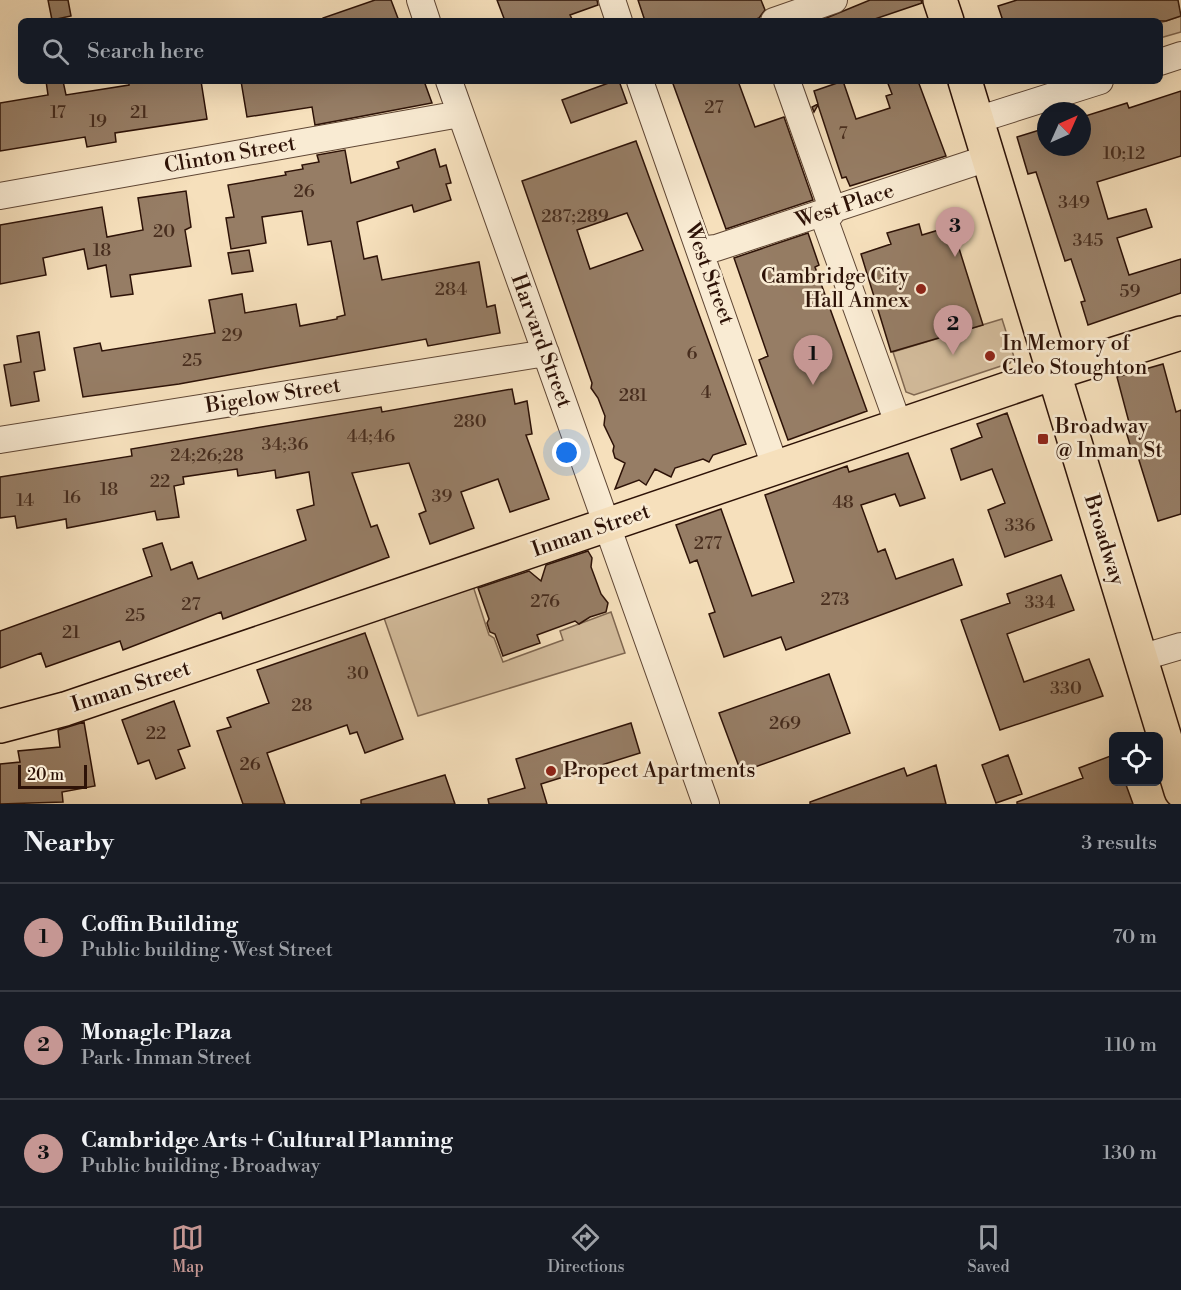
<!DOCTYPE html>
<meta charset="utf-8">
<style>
body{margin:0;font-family:"Libre Bodoni",serif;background:#20242c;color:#f1f3f6}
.controls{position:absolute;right:18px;bottom:18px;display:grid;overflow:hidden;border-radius:9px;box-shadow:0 6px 24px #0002}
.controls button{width:54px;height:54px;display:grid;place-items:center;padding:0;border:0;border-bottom:2px solid #363941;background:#171b24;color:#f1f3f6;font:30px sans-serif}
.compass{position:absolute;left:1037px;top:102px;width:54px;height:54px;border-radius:50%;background:#171b24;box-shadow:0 6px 24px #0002;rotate:45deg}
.scale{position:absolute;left:18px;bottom:15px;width:69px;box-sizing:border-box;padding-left:6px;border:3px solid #2d1207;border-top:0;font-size:16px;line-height:21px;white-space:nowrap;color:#2d1207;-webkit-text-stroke:4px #f9ebd3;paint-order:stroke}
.you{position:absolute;left:567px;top:453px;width:21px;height:21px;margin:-15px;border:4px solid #fff;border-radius:50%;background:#1a73e8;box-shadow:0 0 0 9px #1a73e833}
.badge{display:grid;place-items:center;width:39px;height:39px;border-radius:50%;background:#c59692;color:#111;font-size:20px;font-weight:700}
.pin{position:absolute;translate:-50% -50px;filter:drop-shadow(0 2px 3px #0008)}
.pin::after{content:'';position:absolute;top:32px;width:21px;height:18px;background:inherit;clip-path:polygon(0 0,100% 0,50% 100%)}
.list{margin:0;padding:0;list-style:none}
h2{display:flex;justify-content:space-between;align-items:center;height:78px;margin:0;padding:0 24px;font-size:26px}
h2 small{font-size:20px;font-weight:400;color:#9ea1a6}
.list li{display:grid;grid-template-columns:39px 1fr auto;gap:18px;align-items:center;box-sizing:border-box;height:108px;padding:0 24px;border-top:2px solid #363941}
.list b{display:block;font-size:22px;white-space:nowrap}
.list p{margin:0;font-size:20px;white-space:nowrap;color:#9ea1a6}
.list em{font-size:20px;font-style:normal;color:#9ea1a6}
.icon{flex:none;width:33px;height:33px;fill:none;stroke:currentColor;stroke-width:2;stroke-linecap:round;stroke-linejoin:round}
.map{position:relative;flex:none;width:1181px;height:804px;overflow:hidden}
.search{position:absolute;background:#171b24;box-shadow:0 6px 24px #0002;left:18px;right:18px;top:18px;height:66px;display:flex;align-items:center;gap:15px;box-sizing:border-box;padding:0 21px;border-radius:9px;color:#9ea1a6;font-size:22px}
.sheet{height:402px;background:#171b24}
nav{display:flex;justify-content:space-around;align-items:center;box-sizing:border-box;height:84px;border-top:2px solid #363941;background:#171b24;font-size:16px;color:#9ea1a6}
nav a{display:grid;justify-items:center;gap:3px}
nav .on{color:#c59692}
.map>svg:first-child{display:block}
.green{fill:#d4bd9d;stroke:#806852;stroke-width:1.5}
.building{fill:#967d65;stroke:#2d1207;stroke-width:1.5;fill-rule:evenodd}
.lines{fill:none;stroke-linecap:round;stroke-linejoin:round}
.minor-casing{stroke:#5f4634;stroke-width:28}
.major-casing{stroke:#2d1207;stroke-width:36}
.minor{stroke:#f9ebd3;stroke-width:26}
.major{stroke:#f6e0bc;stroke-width:33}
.poi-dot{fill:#8f2418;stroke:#f9ebd3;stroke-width:2}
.labels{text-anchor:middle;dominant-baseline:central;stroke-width:5;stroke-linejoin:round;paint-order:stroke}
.number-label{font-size:18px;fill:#472d1e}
.street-label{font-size:21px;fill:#2d1207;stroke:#f9ebd3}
.poi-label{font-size:21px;fill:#2d1207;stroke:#f9ebd3;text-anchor:start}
</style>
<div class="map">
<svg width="1181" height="804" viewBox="0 0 1181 804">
<rect width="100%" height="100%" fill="#f6e0bc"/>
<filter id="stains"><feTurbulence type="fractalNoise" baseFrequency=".00333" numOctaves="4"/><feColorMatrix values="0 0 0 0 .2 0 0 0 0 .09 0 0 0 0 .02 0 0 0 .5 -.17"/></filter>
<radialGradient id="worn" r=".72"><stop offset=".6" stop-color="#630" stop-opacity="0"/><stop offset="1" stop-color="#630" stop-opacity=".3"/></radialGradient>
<!-- green -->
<path class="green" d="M1181 16V32L1160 38V23Z
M1002 319 1014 357 1010 363 914 395 906 392 893 352Z
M473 586 489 635 494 638 503 662 563 640 560 631 611 612 625 653 418 716 383 615Z"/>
<!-- building -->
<path class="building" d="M48 0H68L71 16 52 20Z
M375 0H391L399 21H323V18Z
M497 0H597L598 5 570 15 573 21H505Z
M638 0H761L765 10 759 18 751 21H645Z
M870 0H921L922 3 869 21H819Z
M1017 0H1178L1181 16 1166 21H1003L998 6Z
M46 81H63L66 95 129 85V81H201L207 119 115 133 116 142 87 147 85 137 0 151V103L48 95Z
M241 81H424L432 103 315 125 312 107 247 117Z
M614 81H619L627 103 571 123 562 100Z
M672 81H738L755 127 784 117 813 200 726 229Z
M843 81 856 119 890 108 886 96 892 94 887 81H918L946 156 850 186 846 177 842 178 818 105 814 112 812 107 818 104 814 91Z
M1181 91V156L1097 182 1108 219 1146 209 1152 227 1117 238 1129 275 1181 259V293L1088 325 1081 302 1085 301 1071 259 1065 261 1036 172 1028 174 1017 137 1046 128V147H1082V117L1127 103 1129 108Z
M636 141 746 444 713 455 709 462 703 459 675 468 671 477 655 469 646 485 639 480 615 489 625 463 615 458 613 451 614 446 604 425 605 416 598 398 591 388 592 383 522 181ZM627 213 643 250 590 269 577 230Z
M435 149 440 167 446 165 451 183 446 184 451 200 414 212 412 205 357 222 364 259 377 256 382 280 479 262 487 307 495 305 500 333 428 346 426 339 179 384 83 397 74 348 100 343 102 351 215 333 209 300 242 294 245 313 296 304 300 326 337 319V317L345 315 331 241 308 245 302 211 262 217 266 243 231 249 226 218 234 217 228 185 286 175 285 172 303 169 302 165 319 162 317 155 345 150 351 183 399 168 397 162Z
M186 191 191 227 185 230 191 266 130 275 133 294 111 297 106 265 88 269 84 249 43 258 46 275 0 284V225L102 207 107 237 143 230 138 198Z
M919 224 922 235 952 226 983 325 891 352 861 254 891 244 887 233Z
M808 233 819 265 815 267 867 411 788 440 759 360 768 356 734 258Z
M249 250 253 271 232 274 228 253Z
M39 332 45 370 34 372 39 401 11 406 4 365 21 362 17 336Z
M1163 364 1176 412 1181 410V514L1158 521 1138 457 1134 458 1125 428 1130 426 1117 377Z
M512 389 515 404 527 401 532 434 526 435 549 499 510 512 498 479 461 492 474 528 430 544 419 514 426 511 409 463 352 473 371 527 377 525 389 557 223 619 221 612 123 650 120 641 46 667 41 653 0 668V631L152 576 143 549 162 543 171 570 192 562 198 579 306 540 297 510 314 505 309 472 276 478 275 470 238 476 237 469 183 477 184 484 174 486 179 517 157 520 155 511 67 528 66 519 17 528 15 516 0 518V477L132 456 131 449 381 407 382 412Z
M1007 413 1052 540 1005 557 988 510 1005 503 992 469 961 480 951 449 982 437 977 424Z
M908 453 925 498 900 506 895 494 861 505 878 552 885 549 896 579 953 559 962 585 786 650 781 637 724 657 709 614 715 612 697 560 690 563 676 525 721 509 752 596 794 582 765 495 847 466 849 472Z
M588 551 592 558 591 567 601 594 608 603 606 612 590 617 579 624 575 621 537 635 540 643 503 656 495 634 490 632 487 623 489 619 478 588 529 571 541 581 546 565Z
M1061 575 1074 610 1007 634 1024 682 1089 659 1103 696 1000 730 961 620 1010 603 1007 594Z
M365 633 403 739 365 753 357 732 350 734 347 725 267 753 285 804H243L217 731 231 727 227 718 269 703 257 670Z
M829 674 850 733 741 772 719 713Z
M174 701 190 746 178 750 185 768 156 779 149 760 138 764 122 720Z
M84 722 95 786 62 792 63 802 0 804V764L20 762 18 751 60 747 58 730Z
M631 723 640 753 541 784 547 804H489L488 799 525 788 516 759Z
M1008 755 1022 794 996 803 982 765Z
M1113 755V782H1125L1133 804H1017V802L1083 778 1079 768Z
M936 765 946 804H810V802L904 768 907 776Z
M445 775 455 804H361V800Z"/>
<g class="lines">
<defs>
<path id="minor" d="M420 0 427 21
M612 0 619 21
M774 21 834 0
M1160 62 1181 55
M449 81 706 804
M640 81 776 469
M787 81 833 211 826 220 827 226 899 426
M977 120 1100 81
M0 196 460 114
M700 250 716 248 988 158
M0 440 546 353
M1140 658 1181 646"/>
<path id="major" d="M940 0 947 21
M965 81 1181 791
M0 726 65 709 1054 373 1181 333"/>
</defs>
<!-- minor casing -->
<use href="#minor" class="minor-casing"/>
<!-- major casing -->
<use href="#major" class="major-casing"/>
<!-- minor -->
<use href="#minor" class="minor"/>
<!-- major -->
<use href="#major" class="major"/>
</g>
<!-- markers -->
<g class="poi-dot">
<circle cx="921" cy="289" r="6"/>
<circle cx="990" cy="356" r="6"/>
<rect x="1037" y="433" width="12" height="12" rx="3"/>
<circle cx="551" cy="771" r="6"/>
</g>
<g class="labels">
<!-- number labels -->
<g class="number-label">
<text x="714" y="107">27</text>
<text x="58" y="112">17</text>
<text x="139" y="112">21</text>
<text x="98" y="121">19</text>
<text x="843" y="133">7</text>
<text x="1124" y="153">10;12</text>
<text x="304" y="191">26</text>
<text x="1074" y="202">349</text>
<text x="575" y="216">287;289</text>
<text x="164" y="231">20</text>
<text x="1088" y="240">345</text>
<text x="102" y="250">18</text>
<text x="451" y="289">284</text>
<text x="1130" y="291">59</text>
<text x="232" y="335">29</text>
<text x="692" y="353">6</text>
<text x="192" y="360">25</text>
<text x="706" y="392">4</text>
<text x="633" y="395">281</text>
<text x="470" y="421">280</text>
<text x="371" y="436">44;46</text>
<text x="285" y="444">34;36</text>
<text x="207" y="455">24;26;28</text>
<text x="160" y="481">22</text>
<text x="109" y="489">18</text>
<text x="442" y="496">39</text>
<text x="72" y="497">16</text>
<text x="25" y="500">14</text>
<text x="843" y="502">48</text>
<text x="1020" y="525">336</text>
<text x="708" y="543">277</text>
<text x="835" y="599">273</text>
<text x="545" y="601">276</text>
<text x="1040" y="602">334</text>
<text x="191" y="604">27</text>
<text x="135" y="615">25</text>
<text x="71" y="632">21</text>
<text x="358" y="673">30</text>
<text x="1066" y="688">330</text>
<text x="302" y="705">28</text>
<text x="785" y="723">269</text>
<text x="156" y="733">22</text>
<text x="250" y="764">26</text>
</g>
<!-- street labels -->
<g class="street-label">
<text transform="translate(230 155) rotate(-10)">Clinton Street</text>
<text transform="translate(845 206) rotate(-18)">West Place</text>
<text transform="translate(709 274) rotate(70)">West Street</text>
<text transform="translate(541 341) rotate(70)">Harvard Street</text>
<text transform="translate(273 396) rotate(-9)">Bigelow Street</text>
<text transform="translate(591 531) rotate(-19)">Inman Street</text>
<text transform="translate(1104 540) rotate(73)">Broadway</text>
<text transform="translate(131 687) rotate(-18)">Inman Street</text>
</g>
<!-- poi labels -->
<g class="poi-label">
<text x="909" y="277" text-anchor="end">Cambridge City<tspan x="909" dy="24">Hall Annex</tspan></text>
<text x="1002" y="344">In Memory of<tspan x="1002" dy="24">Cleo Stoughton</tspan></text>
<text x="1055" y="427">Broadway<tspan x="1055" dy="24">@ Inman St</tspan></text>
<text x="563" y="771">Propect Apartments</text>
</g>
</g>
<rect width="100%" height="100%" filter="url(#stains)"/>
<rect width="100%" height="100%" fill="url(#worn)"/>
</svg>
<div class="controls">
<button><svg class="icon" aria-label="locate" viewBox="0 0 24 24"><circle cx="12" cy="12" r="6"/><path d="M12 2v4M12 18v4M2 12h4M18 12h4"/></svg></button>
</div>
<svg class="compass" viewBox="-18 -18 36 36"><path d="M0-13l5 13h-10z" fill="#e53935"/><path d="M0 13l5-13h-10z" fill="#9ea1a6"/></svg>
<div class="scale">20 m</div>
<div class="you"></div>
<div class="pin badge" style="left:813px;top:385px">1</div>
<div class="pin badge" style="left:953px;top:355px">2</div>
<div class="pin badge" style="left:955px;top:257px">3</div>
<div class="search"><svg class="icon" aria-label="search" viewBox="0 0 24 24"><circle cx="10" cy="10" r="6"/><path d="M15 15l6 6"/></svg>Search here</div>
</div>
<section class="sheet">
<h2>Nearby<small>3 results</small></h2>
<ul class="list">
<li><span class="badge">1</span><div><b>Coffin Building</b><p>Public building · West Street</p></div><em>70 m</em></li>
<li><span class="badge">2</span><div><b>Monagle Plaza</b><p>Park · Inman Street</p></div><em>110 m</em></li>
<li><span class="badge">3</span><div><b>Cambridge Arts + Cultural Planning</b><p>Public building · Broadway</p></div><em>130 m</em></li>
</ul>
</section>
<nav>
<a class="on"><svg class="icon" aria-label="map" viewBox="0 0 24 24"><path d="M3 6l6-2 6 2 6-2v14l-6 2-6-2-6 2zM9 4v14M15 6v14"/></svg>Map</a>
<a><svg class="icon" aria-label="directions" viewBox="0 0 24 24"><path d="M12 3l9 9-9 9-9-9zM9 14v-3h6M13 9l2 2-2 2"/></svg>Directions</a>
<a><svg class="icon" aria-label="saved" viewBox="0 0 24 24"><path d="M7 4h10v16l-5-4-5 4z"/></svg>Saved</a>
</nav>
